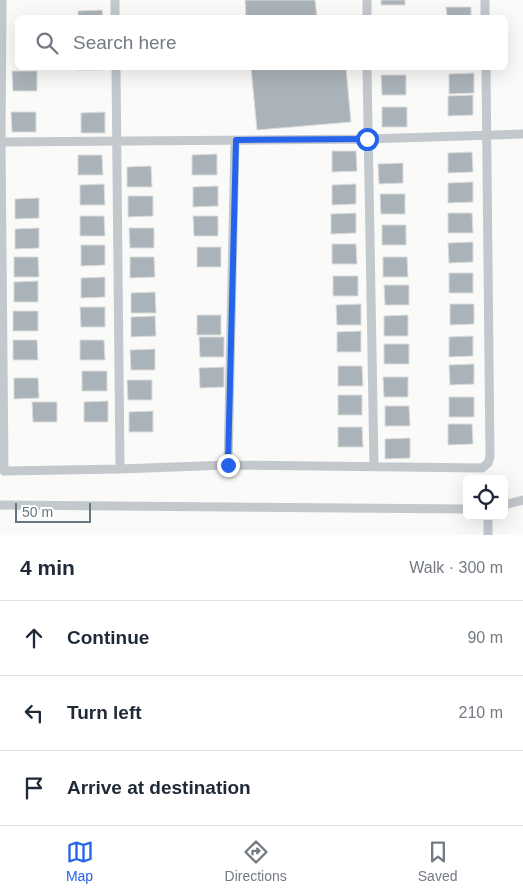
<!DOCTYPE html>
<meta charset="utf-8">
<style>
body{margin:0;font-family:Arial,sans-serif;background:#f2f2f3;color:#1f2937}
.controls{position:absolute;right:15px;bottom:15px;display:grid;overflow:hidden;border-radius:8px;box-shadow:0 5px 20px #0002}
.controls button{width:45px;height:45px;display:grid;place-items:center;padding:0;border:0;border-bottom:1px solid #e0e1e3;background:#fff;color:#1f2937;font:25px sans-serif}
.scale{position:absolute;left:15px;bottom:12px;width:76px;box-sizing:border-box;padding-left:5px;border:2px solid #657683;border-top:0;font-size:14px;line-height:18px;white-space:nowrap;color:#657683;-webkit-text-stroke:4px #fff;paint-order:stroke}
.stop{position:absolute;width:15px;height:15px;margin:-11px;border:4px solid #2563eb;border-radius:50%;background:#fff}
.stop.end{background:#2563eb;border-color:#fff;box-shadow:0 1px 5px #0008}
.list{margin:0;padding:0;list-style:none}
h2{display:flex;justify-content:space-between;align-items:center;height:65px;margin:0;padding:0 20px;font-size:21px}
h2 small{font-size:16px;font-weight:400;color:#747a83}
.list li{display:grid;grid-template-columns:32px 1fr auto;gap:15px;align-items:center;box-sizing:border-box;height:75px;padding:0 20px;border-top:1px solid #e0e1e3}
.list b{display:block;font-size:19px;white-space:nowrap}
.list em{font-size:16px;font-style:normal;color:#747a83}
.icon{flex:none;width:28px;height:28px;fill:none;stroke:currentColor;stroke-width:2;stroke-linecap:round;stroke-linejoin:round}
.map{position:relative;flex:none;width:523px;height:535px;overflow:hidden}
.search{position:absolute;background:#fff;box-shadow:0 5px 20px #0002;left:15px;right:15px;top:15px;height:55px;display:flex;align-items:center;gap:12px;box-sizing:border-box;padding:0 18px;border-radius:8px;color:#747a83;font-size:19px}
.sheet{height:290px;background:#fff}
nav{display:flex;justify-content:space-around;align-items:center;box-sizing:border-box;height:70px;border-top:1px solid #e0e1e3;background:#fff;font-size:14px;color:#747a83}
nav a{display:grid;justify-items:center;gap:2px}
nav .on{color:#2563eb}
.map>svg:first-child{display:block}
.building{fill:#aab3b9;stroke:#dcdcda}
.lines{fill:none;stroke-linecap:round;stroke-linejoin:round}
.street{stroke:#c3c8cc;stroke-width:9}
.route{stroke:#2563eb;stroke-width:6}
</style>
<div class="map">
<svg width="523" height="535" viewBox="0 0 523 535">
<rect width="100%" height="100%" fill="#fafaf8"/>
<!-- building -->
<path class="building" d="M245 0H315L317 18H246Z
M381 0H405V5H381Z
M446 7H471V18H447Z
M102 10 103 18H78V11Z
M381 16H406V18H382Z
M77 68H102V70H77Z
M251 68H346L351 122 257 130Z
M12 71H37V91H13Z
M474 73V93L449 94V74Z
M381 75H406V95H382Z
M473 95V115L448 116V96Z
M382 107H407V127H382Z
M11 112H36V132H12Z
M105 112V133H81V113Z
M332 151H356L357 171 332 172Z
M472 152 473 172 448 173V153Z
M217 154V175H192V155Z
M78 155H102L103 175H78Z
M403 163V183L379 184 378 164Z
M151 166 152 187H127V167Z
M473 182V202L448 203V183Z
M104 184 105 205H80V185Z
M356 184V204L332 205V185Z
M218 186V206L193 207V187Z
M380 194H405V214H381Z
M128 196H153V216L128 217Z
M39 198V218L15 219V199Z
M356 213V233L331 234V214Z
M448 213H472L473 233H448Z
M80 216H104L105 236H80Z
M193 216H218V236H194Z
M382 225H406V245H382Z
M39 228V248L15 249V229Z
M129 228H154V248H130Z
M473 242V262L449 263 448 243Z
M332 244H356L357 264H332Z
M81 245H105V265L81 266Z
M197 247H221V267H197Z
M14 257H38L39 277H14Z
M130 257H154L155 277 130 278Z
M383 257H407L408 277H383Z
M449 273H473V293H449Z
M333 276H358V296H333Z
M105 277V297L81 298V278Z
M38 281V302H14V282Z
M384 285H409V305H385Z
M155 292 156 313H131V293Z
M361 304V325H337L336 305Z
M450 304H474V324L450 325Z
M80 307H105V327H81Z
M13 311H38V331H13Z
M197 315H221V335H197Z
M408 315V336H384V316Z
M155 316 156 336 131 337V317Z
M361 331V352H337V332Z
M473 336V356L449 357V337Z
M199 337H224V357H200Z
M13 340H37L38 360H13Z
M80 340H104L105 360H80Z
M384 344H409V364H384Z
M155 349V370H131L130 350Z
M474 364V384L450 385 449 365Z
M338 366H362L363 386H338Z
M224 367V387L200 388 199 368Z
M82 371H107V391H82Z
M383 377H408V397H384Z
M14 378H38L39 398 14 399Z
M127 380H152V400H128Z
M338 395H362V415H338Z
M449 397H474V417H449Z
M108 401V422H84V402Z
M32 402H57V422H33Z
M385 406H409L410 426H385Z
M153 411V432H129V412Z
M448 424H472L473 444 448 445Z
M338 427H362L363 447H338Z
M410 438V458L385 459V439Z"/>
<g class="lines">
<!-- street -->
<path class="street" d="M2 0 1 142 4 471 120 469 228 465 482 468 488 463 490 457 486 68
M115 0V18
M367 0V18
M485 0V18
M116 68 120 469
M367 68 374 466
M1 142 367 139 523 134
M228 465 235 140
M0 505 467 509
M504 505 523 500
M488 535V516"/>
</g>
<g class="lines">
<!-- route -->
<path class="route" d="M228 465 236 140 367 139"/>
</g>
</svg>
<div class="controls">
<button><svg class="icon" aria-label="locate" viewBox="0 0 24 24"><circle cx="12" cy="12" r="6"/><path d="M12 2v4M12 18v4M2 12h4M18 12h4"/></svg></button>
</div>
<div class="scale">50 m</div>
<div class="stop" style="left:367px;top:139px"></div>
<div class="stop end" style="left:228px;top:465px"></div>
<div class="search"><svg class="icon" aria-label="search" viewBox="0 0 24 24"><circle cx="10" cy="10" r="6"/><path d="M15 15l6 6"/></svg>Search here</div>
</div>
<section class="sheet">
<h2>4 min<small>Walk · 300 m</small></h2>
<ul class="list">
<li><svg class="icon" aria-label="ahead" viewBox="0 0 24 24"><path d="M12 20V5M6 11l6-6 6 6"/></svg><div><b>Continue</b></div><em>90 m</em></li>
<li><svg class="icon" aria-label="left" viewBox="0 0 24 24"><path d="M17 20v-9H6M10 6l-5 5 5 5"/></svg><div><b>Turn left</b></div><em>210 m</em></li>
<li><svg class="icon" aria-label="arrive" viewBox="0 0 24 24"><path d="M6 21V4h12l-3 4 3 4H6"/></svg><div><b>Arrive at destination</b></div></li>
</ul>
</section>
<nav>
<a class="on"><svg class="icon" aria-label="map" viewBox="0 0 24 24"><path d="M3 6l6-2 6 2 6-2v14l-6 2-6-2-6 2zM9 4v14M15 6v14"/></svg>Map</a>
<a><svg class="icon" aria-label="directions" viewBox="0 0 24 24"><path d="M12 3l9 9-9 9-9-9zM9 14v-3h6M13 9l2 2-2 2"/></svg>Directions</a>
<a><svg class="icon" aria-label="saved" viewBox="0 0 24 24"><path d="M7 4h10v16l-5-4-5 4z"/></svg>Saved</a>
</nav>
